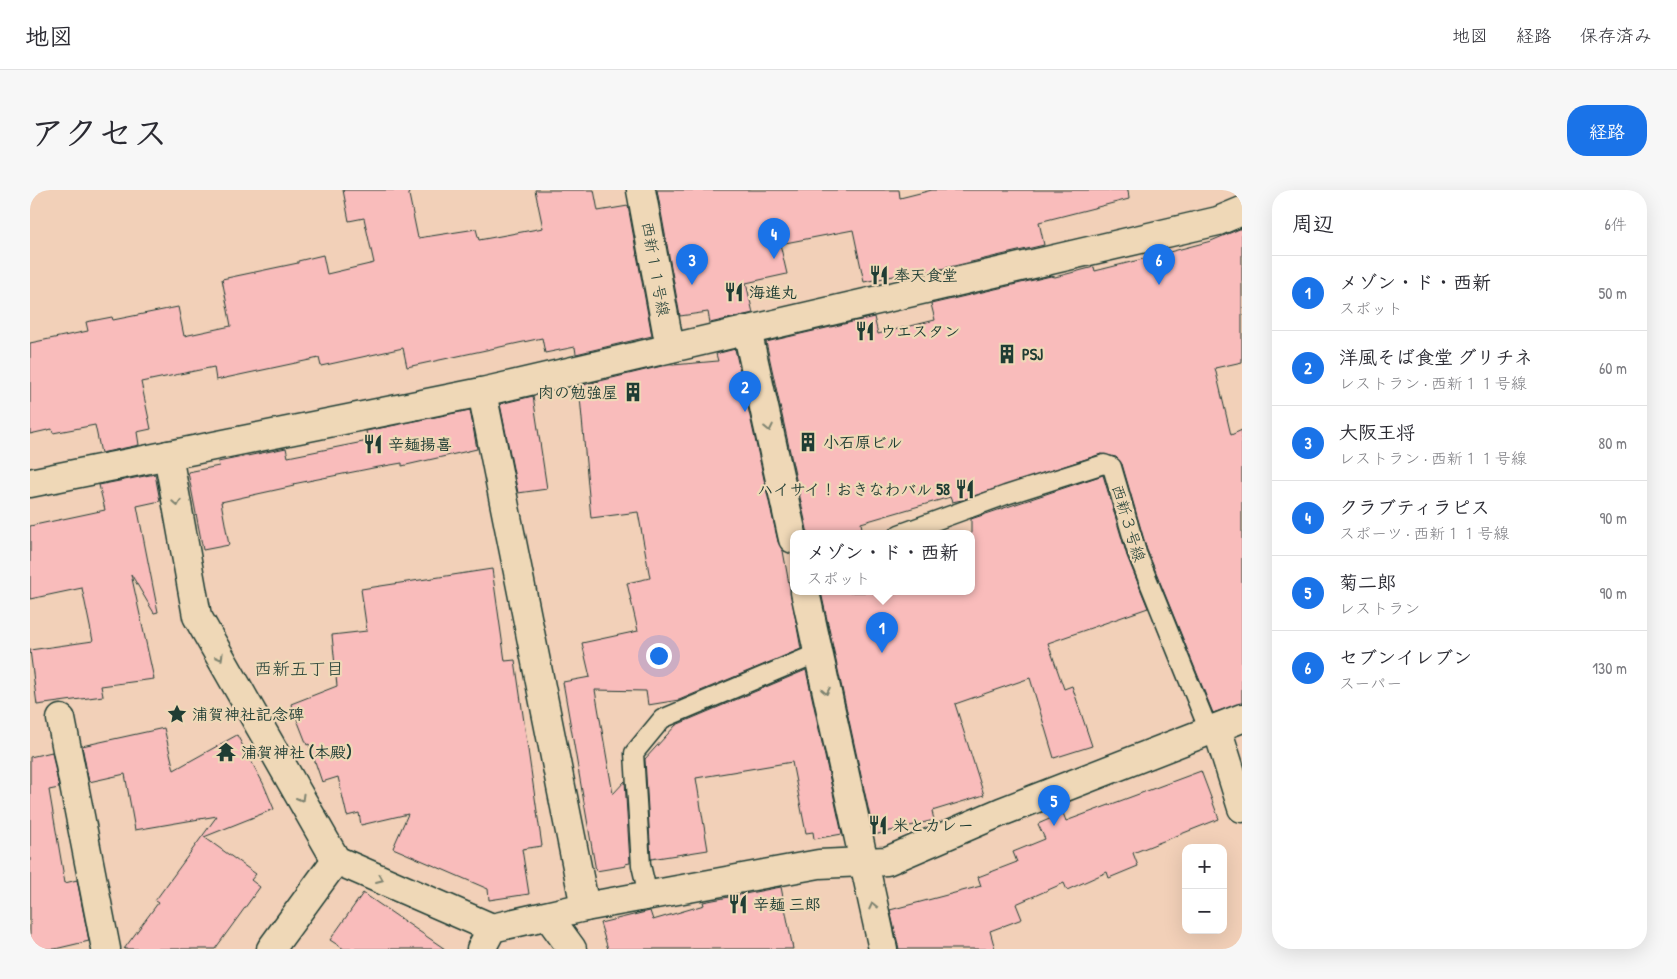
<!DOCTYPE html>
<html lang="ja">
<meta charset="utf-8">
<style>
body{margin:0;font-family:"Patrick Hand","Klee One",sans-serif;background:#f7f7f7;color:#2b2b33}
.controls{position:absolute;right:15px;bottom:15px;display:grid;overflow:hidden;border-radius:10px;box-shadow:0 5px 20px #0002}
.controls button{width:45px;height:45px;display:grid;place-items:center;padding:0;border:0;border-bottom:1px solid #e1e1e2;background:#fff;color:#2b2b33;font:25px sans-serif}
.you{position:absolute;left:628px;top:465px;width:18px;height:18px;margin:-12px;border:4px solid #fff;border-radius:50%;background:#1a73e8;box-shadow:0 0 0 8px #1a73e833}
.badge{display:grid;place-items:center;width:32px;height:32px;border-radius:50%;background:#1a73e8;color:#fff;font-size:16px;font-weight:700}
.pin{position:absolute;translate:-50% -41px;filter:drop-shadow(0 1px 2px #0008)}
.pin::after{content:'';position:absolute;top:26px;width:18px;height:15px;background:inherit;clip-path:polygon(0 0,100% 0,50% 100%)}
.popup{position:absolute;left:760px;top:340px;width:185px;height:65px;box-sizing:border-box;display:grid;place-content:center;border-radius:10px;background:#fff;filter:drop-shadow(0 1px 4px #0005);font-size:16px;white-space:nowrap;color:#7c7c81}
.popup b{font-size:19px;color:#2b2b33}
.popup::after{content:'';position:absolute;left:50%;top:100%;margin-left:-10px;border:10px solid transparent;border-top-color:#fff}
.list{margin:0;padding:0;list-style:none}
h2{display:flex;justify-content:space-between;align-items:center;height:65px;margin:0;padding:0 20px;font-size:21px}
h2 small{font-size:16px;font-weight:400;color:#7c7c81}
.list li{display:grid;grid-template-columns:32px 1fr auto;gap:15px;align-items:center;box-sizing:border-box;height:75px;padding:0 20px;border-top:1px solid #e1e1e2}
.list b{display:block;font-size:19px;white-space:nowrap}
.list p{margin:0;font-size:16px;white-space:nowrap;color:#7c7c81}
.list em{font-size:16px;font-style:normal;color:#7c7c81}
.map{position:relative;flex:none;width:1212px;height:759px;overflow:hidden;border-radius:20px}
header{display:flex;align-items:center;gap:30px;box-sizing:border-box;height:70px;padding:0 25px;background:#fff;border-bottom:1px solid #e1e1e2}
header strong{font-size:24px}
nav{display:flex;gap:28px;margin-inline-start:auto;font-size:18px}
.intro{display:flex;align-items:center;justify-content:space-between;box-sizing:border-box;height:120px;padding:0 30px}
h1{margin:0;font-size:35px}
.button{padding:12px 22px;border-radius:20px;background:#1a73e8;color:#fff;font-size:18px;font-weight:700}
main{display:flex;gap:30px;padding:0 30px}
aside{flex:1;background:#fff;border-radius:20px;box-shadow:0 5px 20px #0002}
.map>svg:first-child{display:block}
.building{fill:#f9bcbb;stroke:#1f3d34}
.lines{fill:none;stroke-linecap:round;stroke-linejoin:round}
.service-casing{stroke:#1f3d34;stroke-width:21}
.minor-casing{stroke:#1f3d34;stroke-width:31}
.tertiary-casing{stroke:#1f3d34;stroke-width:31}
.service{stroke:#efd8b7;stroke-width:18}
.minor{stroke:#efd8b7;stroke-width:28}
.tertiary{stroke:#efd8b7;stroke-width:28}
.oneway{stroke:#7d836f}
.labels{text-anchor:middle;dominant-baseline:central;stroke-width:4.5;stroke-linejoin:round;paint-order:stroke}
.street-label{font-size:16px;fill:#1f3d34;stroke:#efd8b7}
.poi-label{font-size:16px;font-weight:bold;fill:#1f3d34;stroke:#efd8b7;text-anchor:start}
.neighbourhood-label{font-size:18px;fill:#1f3d34;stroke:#efd8b7}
</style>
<header>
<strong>地図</strong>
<nav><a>地図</a><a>経路</a><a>保存済み</a></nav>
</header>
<div class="intro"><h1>アクセス</h1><a class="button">経路</a></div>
<main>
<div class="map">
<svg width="1212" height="759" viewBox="0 0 1212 759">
<rect width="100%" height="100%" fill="#f2d0b8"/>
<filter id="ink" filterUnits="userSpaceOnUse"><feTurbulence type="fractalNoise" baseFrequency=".02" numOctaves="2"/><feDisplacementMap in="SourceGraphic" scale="10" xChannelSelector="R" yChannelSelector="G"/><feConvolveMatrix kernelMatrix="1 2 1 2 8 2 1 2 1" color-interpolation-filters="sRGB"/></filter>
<g filter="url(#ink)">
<!-- building -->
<path class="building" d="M313 0H378L388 48 446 39 449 50 513 38 505 0H564L568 21 598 16 622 146 546 164 545 157 515 163 512 148 377 177 373 158 291 176 289 168 186 190 184 177 111 192 121 239 107 242 109 255 71 263 65 235 23 243 22 239 0 244V153L58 141 56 132 82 127 83 130 148 117 154 146 201 136 192 89 268 73V71L293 65 297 84 344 73 334 28 319 31Z
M627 0H869L870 8 902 0H1098L1099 9 1009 32 1014 55 894 83 893 80 834 92 823 40 750 54 757 84 716 93 723 123 680 133 678 122 650 126Z
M1212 38V172L1185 178 1201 245 1212 240V513L1183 523 1117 360 1092 274 1086 267 1071 264 932 310 922 312 920 307 831 333 833 344H778L736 152 844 127 848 144 905 130 901 114 1021 86 1025 87 1064 77 1065 81 1113 69 1181 51Z
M705 159 748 352 753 361 771 459 649 510 618 515 616 501 565 500 583 604 595 591 600 673 595 674 596 676 566 681 533 492 560 487 552 453 608 441 597 393 620 388 608 322 561 328 549 196 632 176 688 171 686 164Z
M503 206 517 299 488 303 470 214Z
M440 220 447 259 372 276V273L343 278 263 294 264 296 191 312 199 355 173 360 158 282 189 276 188 272 256 258 258 267 338 251 336 241Z
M125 284 130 311 107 316 128 422 124 423 101 384 124 489 71 496 73 506 7 515 0 460 63 451 52 398 0 409V336L75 320 69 295Z
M1073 285 1097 366 1118 418 1018 453 1034 499 1042 496 1062 556 1024 568 1000 488 925 514 954 605 902 621 904 630 844 645 791 402H941V329Z
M462 379 475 471 485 470 512 656 492 659 499 704 459 710 458 699 363 658 378 624 331 635 329 623 317 626 308 587 292 592 279 554 277 555 261 514 307 496 302 445 337 441 331 399Z
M776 480 812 644 784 649 783 642 776 643 762 572 666 588 678 660 621 669 615 569 646 535Z
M134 538 144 580 207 545 233 593 244 619 174 647 226 684 221 690 230 697 185 759H94L128 713 125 711 187 626 105 640 95 584 59 592 52 556Z
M22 562 29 598 19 600 35 693 47 690 59 751 25 759H0V567Z
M1171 581 1189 629 1103 663 1108 676 1079 688 1077 682 1037 700 1034 693 986 714 992 729 960 741 965 759H869L860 720 951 696 948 687 987 672 983 662 1015 649 1008 634 1033 623 1036 631Z
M751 697 763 759H578L570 733 620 721 623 730 674 715 673 712Z
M333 703 415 759H314L300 750Z"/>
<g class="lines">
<defs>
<path id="service" d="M869 344 976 305 1074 274 1082 277 1107 363 1179 541
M618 705 611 675 604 563 632 529 788 463"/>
<path id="minor" d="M611 0 640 158
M717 140 763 349
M452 202 555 717
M138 265 167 426 306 670 462 738
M775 402 853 759
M31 529 76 759
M1187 538 1212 618
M518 726 542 759
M241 759 306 670"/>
<path id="tertiary" d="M0 293 452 202 1188 31 1212 21
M451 759 462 738 555 717 789 674 857 671 971 622 1212 528"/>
</defs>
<!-- service casing -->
<use href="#service" class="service-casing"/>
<!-- minor casing -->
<use href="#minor" class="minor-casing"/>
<!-- tertiary casing -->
<use href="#tertiary" class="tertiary-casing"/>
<!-- service -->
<use href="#service" class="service"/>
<!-- minor -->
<use href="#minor" class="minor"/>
<!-- tertiary -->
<use href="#tertiary" class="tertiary"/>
</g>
<!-- one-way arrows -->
<defs><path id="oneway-chevron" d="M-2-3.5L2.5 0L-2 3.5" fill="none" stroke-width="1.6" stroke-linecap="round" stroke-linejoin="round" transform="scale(1.25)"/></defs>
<g class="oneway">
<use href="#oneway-chevron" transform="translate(739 238) rotate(78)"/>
<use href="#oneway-chevron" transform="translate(147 313) rotate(80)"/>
<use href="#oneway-chevron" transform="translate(190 467) rotate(61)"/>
<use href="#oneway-chevron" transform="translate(796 501) rotate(78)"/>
<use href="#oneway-chevron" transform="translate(271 608) rotate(60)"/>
<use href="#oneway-chevron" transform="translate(350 689) rotate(23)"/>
<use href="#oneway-chevron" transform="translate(843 716) rotate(-103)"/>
</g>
</g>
<!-- icons -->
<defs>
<symbol id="restaurant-bare" viewBox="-9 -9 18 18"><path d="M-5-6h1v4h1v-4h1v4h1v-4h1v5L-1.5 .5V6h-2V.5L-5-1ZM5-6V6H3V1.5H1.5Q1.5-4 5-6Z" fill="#1f3d34" stroke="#efd8b7" stroke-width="2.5" paint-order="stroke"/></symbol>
<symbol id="building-bare" viewBox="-9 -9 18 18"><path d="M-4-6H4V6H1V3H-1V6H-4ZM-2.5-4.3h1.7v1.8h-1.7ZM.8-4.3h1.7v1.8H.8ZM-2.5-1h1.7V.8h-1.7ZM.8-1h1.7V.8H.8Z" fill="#1f3d34" stroke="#efd8b7" stroke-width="2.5" paint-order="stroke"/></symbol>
<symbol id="sight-bare" viewBox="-9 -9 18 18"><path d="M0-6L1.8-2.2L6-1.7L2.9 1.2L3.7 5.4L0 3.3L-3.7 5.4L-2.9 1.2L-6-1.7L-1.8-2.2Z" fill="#1f3d34" stroke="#efd8b7" stroke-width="2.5" paint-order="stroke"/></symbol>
<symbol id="temple-bare" viewBox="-9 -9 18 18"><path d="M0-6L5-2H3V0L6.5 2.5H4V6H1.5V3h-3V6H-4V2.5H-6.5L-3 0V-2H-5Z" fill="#1f3d34" stroke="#efd8b7" stroke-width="2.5" paint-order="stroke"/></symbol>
</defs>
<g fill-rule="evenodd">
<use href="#restaurant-bare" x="835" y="71" width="28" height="28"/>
<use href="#restaurant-bare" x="690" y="88" width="28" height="28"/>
<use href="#restaurant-bare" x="821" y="127" width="28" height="28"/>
<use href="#building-bare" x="963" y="150" width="28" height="28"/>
<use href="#building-bare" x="589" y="188" width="28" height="28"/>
<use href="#building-bare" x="764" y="238" width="28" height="28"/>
<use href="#restaurant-bare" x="329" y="240" width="28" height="28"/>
<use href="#restaurant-bare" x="921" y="285" width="28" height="28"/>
<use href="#sight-bare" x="133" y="510" width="28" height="28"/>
<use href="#temple-bare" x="182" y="548" width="28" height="28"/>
<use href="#restaurant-bare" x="834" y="621" width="28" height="28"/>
<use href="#restaurant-bare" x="694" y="700" width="28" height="28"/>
</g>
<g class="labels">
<!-- street labels -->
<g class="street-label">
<text transform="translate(626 79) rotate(80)">西新１１号線</text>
<text transform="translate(1099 333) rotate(73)">西新３号線</text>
</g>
<!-- poi labels -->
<g class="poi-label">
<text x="864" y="85">奉天食堂</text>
<text x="719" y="102">海進丸</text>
<text x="850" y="141">ウエスタン</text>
<text x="992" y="164">PSJ</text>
<text x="588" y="202" text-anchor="end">肉の勉強屋</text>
<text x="793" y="252">小石原ビル</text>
<text x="358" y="254">辛麺揚喜</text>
<text x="920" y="299" text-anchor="end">ハイサイ！おきなわバル 58</text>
<text x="162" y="524">浦賀神社記念碑</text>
<text x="211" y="562">浦賀神社 (本殿)</text>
<text x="863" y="635">米とカレー</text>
<text x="723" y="714">辛麺 三郎</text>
</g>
<!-- neighbourhood labels -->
<g class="neighbourhood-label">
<text x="269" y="478">西新五丁目</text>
</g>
</g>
</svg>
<div class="controls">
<button>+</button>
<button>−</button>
</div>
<div class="you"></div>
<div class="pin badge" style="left:852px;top:463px">1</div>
<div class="popup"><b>メゾン・ド・西新</b>スポット</div>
<div class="pin badge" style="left:715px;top:222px">2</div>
<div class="pin badge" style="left:662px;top:95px">3</div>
<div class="pin badge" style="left:744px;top:69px">4</div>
<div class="pin badge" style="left:1024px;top:636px">5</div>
<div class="pin badge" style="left:1129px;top:95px">6</div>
</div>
<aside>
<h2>周辺<small>6件</small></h2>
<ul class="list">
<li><span class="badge">1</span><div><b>メゾン・ド・西新</b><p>スポット</p></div><em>50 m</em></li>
<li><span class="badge">2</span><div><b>洋風そば食堂 グリチネ</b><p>レストラン · 西新１１号線</p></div><em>60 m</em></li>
<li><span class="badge">3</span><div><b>大阪王将</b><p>レストラン · 西新１１号線</p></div><em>80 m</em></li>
<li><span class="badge">4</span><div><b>クラブティラピス</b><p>スポーツ · 西新１１号線</p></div><em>90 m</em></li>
<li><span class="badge">5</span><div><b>菊二郎</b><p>レストラン</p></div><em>90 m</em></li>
<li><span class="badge">6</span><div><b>セブンイレブン</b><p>スーパー</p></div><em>130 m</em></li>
</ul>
</aside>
</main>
